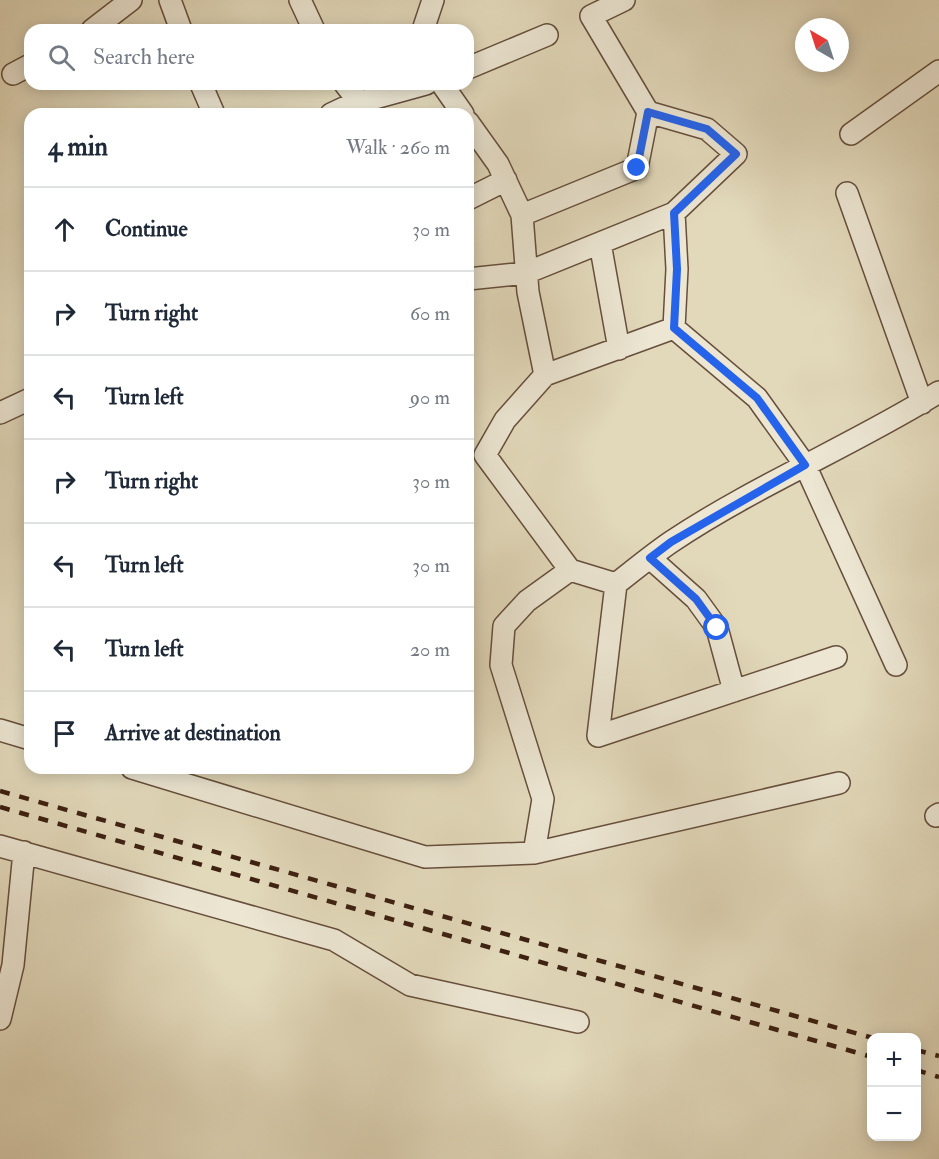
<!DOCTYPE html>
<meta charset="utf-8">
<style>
body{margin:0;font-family:"IM FELL Double Pica",serif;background:#f2f2f3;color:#1f2937}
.controls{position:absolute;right:18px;bottom:18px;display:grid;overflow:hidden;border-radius:12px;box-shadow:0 3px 15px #0003}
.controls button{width:54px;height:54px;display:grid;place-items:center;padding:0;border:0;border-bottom:2px solid #e0e1e3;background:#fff;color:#1f2937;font:30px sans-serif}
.compass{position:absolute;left:795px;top:18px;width:54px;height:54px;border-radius:50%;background:#fff;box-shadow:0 3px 15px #0003;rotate:321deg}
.stop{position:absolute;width:18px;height:18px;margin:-14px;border:4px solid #2563eb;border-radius:50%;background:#fff}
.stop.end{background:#2563eb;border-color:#fff;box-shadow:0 2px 6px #0008}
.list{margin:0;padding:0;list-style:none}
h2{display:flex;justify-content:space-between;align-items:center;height:78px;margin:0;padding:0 24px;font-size:26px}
h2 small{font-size:20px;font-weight:400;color:#747a83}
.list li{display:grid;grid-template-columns:39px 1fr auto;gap:18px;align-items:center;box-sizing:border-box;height:84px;padding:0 24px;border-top:2px solid #e0e1e3}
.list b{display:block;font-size:22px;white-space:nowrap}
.list em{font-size:20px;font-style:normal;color:#747a83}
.icon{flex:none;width:33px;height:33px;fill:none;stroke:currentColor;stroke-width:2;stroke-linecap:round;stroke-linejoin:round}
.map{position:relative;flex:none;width:939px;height:1159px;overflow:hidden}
.search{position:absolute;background:#fff;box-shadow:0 3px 15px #0003;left:24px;top:24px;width:450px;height:66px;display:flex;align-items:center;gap:15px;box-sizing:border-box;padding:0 21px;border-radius:18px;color:#747a83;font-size:22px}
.panel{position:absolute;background:#fff;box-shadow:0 3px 15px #0003;left:24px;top:108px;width:450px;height:666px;border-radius:18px}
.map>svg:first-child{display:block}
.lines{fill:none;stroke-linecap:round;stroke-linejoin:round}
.street-casing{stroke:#664f3c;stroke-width:24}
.street{stroke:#ece6d3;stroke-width:21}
.rail{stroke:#3d2111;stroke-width:4.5;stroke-dasharray:10 10;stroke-linecap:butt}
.route{stroke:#2563eb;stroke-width:8}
</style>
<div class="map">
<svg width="939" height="1159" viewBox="0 0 939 1159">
<rect width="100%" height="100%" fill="#e2d9bb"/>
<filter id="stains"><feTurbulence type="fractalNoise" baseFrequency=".00333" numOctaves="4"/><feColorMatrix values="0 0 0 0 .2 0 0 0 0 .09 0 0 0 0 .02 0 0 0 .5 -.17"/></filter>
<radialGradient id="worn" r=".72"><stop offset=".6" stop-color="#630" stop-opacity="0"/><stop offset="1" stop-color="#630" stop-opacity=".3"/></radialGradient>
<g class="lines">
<defs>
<path id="street" d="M170 0 181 30
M300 0 314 30
M624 0 591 16 648 112 707 129 736 154 674 213 677 269 674 328
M92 30 131 0
M423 30 433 0
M468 68 547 35
M13 74 30 65
M201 84 214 114
M345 84 367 112
M442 84 463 114
M331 114 350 105 426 84
M468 122 498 164 522 215 528 292 545 375
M851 134 939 71
M847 193 922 403
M468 199 506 180
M522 215 637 168 648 112
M600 243 619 349
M468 279 526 273 674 213
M674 328 545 375 505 420 485 455 570 570 616 584C634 570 652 555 671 542 756 485 852 446 939 392
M674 328 757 398 805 465 896 665
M0 413 30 399
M650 558 696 599 717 628 734 691
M616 584 598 736 836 657
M0 730 30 739
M132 768 425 857 534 853 839 783
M936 816 939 814
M0 846 334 940 410 985 578 1022
M534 853 543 799 501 665 504 626 527 601 570 570
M0 1019 13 965 24 852"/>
</defs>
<!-- street casing -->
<use href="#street" class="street-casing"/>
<!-- street -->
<use href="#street" class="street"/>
<!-- rail -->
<path class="rail" d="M0 791 873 1038
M0 807 872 1057
M916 1050 939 1056
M916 1070 939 1077"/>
</g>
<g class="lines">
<!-- route -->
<path class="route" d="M637 168 648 112 707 129 736 154 674 213 677 269 674 328 757 398 805 465 671 542 650 558 696 599 717 628"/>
</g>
<rect width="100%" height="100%" filter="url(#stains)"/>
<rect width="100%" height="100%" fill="url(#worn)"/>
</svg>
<div class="controls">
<button>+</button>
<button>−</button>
</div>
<svg class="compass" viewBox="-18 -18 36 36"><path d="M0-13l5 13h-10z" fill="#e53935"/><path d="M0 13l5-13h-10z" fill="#747a83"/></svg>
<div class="stop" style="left:717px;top:628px"></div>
<div class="stop end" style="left:637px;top:168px"></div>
<div class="search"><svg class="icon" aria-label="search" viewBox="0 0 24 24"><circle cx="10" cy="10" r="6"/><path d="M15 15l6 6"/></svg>Search here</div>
<section class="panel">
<h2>4 min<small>Walk · 260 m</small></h2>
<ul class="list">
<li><svg class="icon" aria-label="ahead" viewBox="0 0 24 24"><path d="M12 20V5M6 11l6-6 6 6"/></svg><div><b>Continue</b></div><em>30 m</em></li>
<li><svg class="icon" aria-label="right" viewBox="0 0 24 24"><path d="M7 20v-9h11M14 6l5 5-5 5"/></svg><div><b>Turn right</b></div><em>60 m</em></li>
<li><svg class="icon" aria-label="left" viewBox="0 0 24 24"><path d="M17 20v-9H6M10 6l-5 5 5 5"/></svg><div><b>Turn left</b></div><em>90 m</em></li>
<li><svg class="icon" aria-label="right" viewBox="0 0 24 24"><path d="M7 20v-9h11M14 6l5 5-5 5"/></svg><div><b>Turn right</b></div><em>30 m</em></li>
<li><svg class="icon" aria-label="left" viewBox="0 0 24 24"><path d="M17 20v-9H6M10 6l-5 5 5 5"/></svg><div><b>Turn left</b></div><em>30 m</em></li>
<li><svg class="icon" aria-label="left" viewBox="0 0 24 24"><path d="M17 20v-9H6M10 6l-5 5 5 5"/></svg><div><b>Turn left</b></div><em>20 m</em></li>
<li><svg class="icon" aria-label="arrive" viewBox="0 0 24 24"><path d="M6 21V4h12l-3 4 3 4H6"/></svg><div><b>Arrive at destination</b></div></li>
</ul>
</section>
</div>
